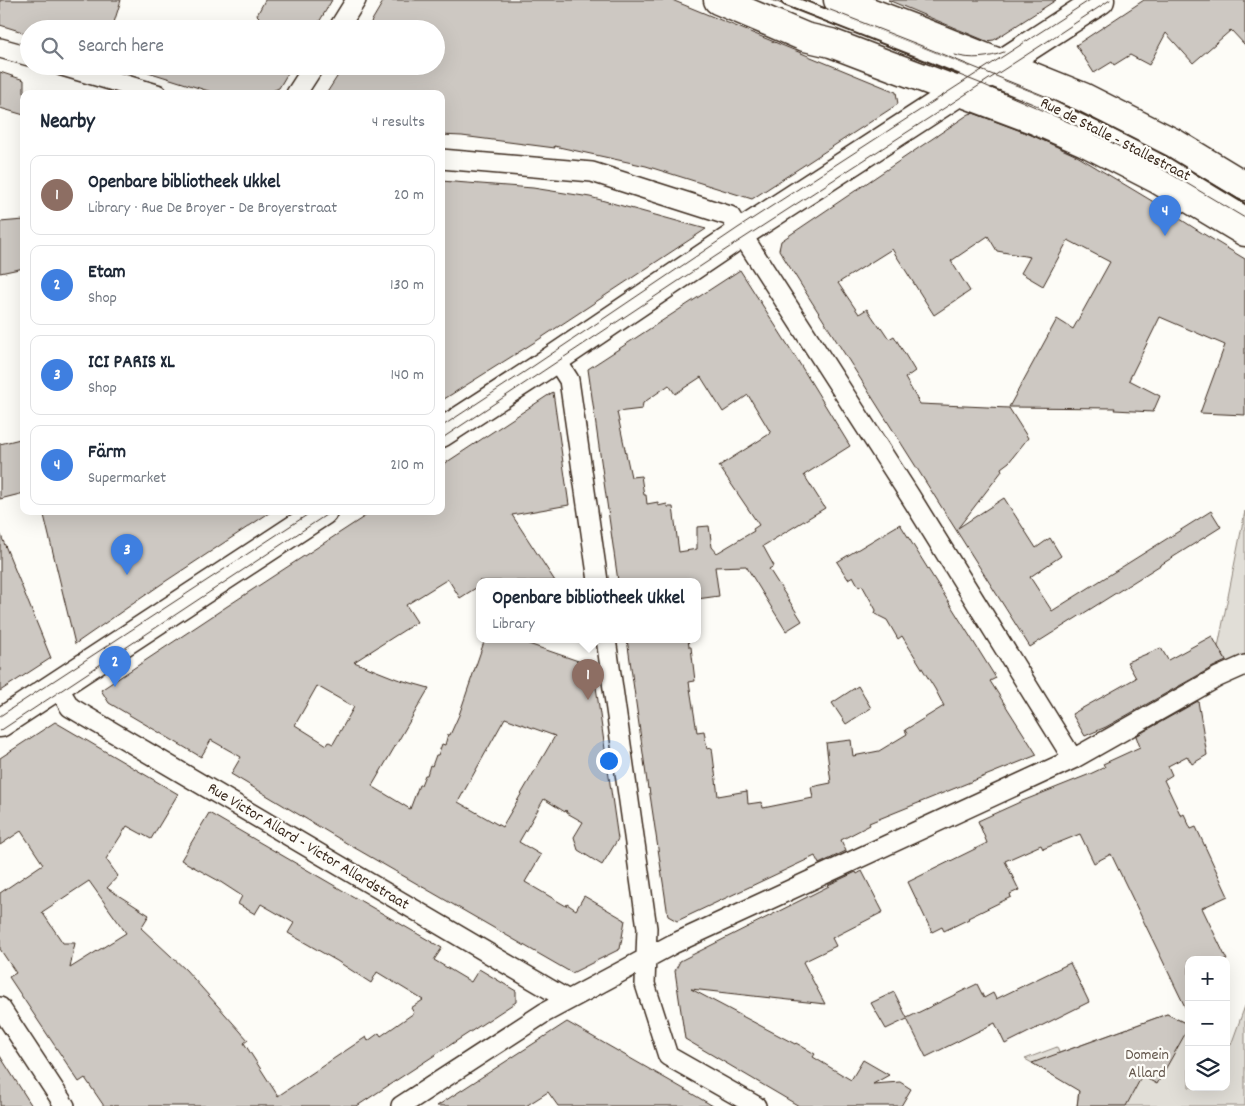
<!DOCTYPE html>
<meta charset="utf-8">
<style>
body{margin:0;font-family:Dekko,sans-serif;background:#f6f6f7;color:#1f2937}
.controls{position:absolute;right:15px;bottom:15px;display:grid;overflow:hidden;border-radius:10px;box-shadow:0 5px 20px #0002}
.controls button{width:45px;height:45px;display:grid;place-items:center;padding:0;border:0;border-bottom:1px solid #e0e1e3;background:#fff;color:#1f2937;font:25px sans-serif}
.you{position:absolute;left:608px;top:760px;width:18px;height:18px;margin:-12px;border:4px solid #fff;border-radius:50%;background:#1a73e8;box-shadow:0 0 0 8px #1a73e833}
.badge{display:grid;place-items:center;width:32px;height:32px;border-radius:50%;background:#7c3aed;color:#fff;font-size:16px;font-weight:700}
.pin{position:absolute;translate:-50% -41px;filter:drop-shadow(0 1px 2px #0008)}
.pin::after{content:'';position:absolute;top:26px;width:18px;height:15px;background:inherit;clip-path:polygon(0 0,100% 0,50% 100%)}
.popup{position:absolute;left:476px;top:578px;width:225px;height:65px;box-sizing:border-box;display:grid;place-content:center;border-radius:10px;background:#fff;filter:drop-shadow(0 1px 4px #0005);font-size:16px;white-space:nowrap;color:#747a83}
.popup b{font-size:19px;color:#1f2937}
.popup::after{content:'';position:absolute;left:50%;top:100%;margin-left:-10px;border:10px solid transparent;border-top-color:#fff}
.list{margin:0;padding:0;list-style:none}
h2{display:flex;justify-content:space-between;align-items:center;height:65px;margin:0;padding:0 20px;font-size:21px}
h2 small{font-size:16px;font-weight:400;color:#747a83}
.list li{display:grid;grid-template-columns:32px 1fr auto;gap:15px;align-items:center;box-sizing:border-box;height:80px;margin:0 10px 10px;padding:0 10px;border:1px solid #e0e1e3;border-radius:10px}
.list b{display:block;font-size:19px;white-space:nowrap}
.list p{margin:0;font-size:16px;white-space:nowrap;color:#747a83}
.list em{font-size:16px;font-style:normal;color:#747a83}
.icon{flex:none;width:28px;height:28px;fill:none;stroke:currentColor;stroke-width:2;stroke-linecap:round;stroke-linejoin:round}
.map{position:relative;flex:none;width:1245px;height:1106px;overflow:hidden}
.search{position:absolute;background:#fff;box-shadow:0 5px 20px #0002;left:20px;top:20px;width:425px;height:55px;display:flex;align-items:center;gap:12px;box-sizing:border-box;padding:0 18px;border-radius:28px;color:#747a83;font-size:19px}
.panel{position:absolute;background:#fff;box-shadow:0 5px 20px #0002;left:20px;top:90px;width:425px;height:425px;border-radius:10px}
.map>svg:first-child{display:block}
.green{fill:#e1ded7;stroke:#8e847a}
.building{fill:#cdc8c2;stroke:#3b2a1e;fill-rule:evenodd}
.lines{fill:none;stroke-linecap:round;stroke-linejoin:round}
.service-casing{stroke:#3b2a1e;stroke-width:14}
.minor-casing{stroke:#3b2a1e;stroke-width:22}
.secondary-casing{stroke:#3b2a1e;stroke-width:31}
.primary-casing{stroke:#3b2a1e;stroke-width:31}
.service{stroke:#fdfcf7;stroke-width:10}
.minor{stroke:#fdfcf7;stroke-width:19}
.secondary{stroke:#fdfcf7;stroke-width:28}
.primary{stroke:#fdfcf7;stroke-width:28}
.tram{stroke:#3b2a1e;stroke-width:1}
.labels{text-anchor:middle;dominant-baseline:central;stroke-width:4.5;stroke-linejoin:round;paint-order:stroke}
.street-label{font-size:16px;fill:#3b2a1e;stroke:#fdfcf7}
.park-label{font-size:16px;fill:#64574c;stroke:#fdfcf7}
</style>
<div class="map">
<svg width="1245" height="1106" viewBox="0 0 1245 1106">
<rect width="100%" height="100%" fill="#fdfcf7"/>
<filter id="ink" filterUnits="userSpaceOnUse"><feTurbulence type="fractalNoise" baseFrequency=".02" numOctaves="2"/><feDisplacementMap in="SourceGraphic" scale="10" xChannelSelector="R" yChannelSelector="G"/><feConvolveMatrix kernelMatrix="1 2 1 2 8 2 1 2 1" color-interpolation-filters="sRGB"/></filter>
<g filter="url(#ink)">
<!-- green -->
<path class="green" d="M1245 511V655L1228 663 1218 647Z
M1245 1006V1106H1077L1079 1090 1025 1059 1057 1047 1059 1053 1167 1014 1189 1025V1087H1226V1043L1231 1045Z"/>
<!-- building -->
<path class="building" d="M0 0H121L112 29H29V34L0 25Z
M265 0H332L315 29H252L259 17 257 15Z
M384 0H672L896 92 898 104 752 199 646 166 554 146 555 148 462 136 441 135V94H326L344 66H436V29H367Z
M888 0H1056L994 40 986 41Z
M1144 0H1245V45L1231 30 1193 63 1166 33 1149 65 1130 55 1114 65 1112 62 1094 73 1076 45Z
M145 66H292L279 88 265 94H218L145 71Z
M0 72 24 80V115L0 108Z
M973 113 1029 134 1077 156 1152 201 1202 233 1245 259V415L1200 413 1225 345 1160 317 1129 380 1160 396 1153 412 1114 410 1115 408 1009 407 1057 319 1073 329 1110 262 1068 240 1043 286 1021 273 1030 257 997 251 988 236 951 261 970 291 934 315 892 249 838 283 859 314 867 309 880 328 881 327 889 339 894 336 915 371 905 378 920 404 1009 408 1028 438 1009 462 1001 468 1002 471 958 528 1004 498 1036 548 1050 538 1061 556 1030 577 1052 611 1211 511 1221 527 1030 647 779 250 781 241 920 147 969 114Z
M441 181 533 188 590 197 706 229 538 340 441 401Z
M24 220V268L0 273V222Z
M740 270 798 361 850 446 804 475 825 508 763 546 774 566 769 569 802 621 786 631 746 566 715 567 719 596 697 599V581H618L588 369ZM701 377 723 412 748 395 771 433 719 466 759 525 753 529 754 531 717 553 712 547 709 526 697 527V549L679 552 673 507H668L667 504 658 506V502L647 504 646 495H644L641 476 631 477 617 412 642 409 643 403 669 385 675 394Z
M553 392 569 505 512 515 555 581H479V586L460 598 448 579 406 605 417 622 354 662 397 679 429 688 372 786 410 809 419 785H421L425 775H427L430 765 432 766 436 755H438L442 744 445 745 448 734 450 735 459 715 485 639H514L593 666 618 839 602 865 578 850 574 837 583 822 567 813 566 810 565 812 544 799 519 842 541 855 525 882 566 906 567 904 576 910 584 896 625 920 620 949 572 973 348 844 231 774 241 757 211 740 201 757 109 703 101 690 226 607 373 511H441V466ZM317 686 354 707 333 744 329 742 327 745 295 725ZM505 718 555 736 502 827 458 802Z
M20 439 24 456V493L0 499V444Z
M43 511H272L160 585 75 644Z
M900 524 996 678 990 681 1037 755 869 823 870 825 841 840 846 851 819 864 815 856 677 921 668 916 649 788 648 789 627 639H688L689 647H691L695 681 689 682 697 732 704 731 707 749 712 748 718 796 747 791 748 804 762 802 763 808 813 798 811 787 831 783 826 743 851 740 853 756 879 751 907 734 905 730 944 706 935 689 902 636 898 639 887 620 875 614 876 610 862 585 859 587 853 576 848 579 837 562Z
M0 533 51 658 0 691Z
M1212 636 1226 661 1213 667 1106 727 1085 736 1072 714 1136 678 1127 662 1161 648 1168 660Z
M858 686 871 708 846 724 832 703Z
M1198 701 1207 755 1192 764 1187 756 1168 766 1172 775 1164 780 1181 816 1184 814 1191 829 1196 827 1228 896 1202 908 1227 960H1189V1015L1111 854 1094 863 1080 834 1043 849 1041 845 1005 861 1019 890 1010 894 1011 897 968 918 969 919 944 931 942 927 932 932 908 882 987 843 978 821 1020 802 1090 774 1105 767 1103 764 1140 747 1136 736Z
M55 722 178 794 151 839 127 826 106 859 118 876 107 888 149 915 141 928 186 970 248 1040 244 1043 278 1096 366 1037 368 1041 379 1033 381 1036 414 1013 411 1008 423 1000 377 972 371 983 337 961 288 933 294 923 261 904 255 914 238 904 242 896 219 881 181 860 209 813 442 948 434 960 471 982 479 969 516 991V1002L357 1106H104L85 1078 79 1082 9 977 16 973 0 949V893L43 864 21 831 0 845V758ZM89 881 126 933 70 968 75 943H63L42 912Z
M862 871 883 912 832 938 836 946 803 962 825 1004 691 989 795 1044 796 1043 815 1054 813 1057 851 1080 863 1060 889 1075 873 1084 900 1082 911 1089 901 1106H799L685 1039 675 971 680 961 829 886 828 885 856 872 857 874Z
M1070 963 1089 1002 1005 1044 995 1023 926 1057 907 1019 886 1029 871 1003 894 992 907 1018 977 984 984 998 993 993 996 999Z
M1167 1014 1189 1025V1027L1157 1084 1142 1076 1126 1106H1077L1079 1091 1032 1063Z
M567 1022 670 1081 713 1106H558L548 1092 526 1106H437Z
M0 1056 32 1106H0Z"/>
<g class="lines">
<defs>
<path id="service" d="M787 0 920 52 1043 102 1102 130 1165 162 1245 211"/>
<path id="minor" d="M338 29 356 0
M0 48 29 56
M62 66 157 94
M296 94 314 66
M441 159 592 172 730 216 910 496 1073 759
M555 358 569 380 598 581
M606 639 647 928 645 984 668 1056 756 1106
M57 686 70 707 568 1000
M0 1007 65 1106
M401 1106 544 1013 673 944 1073 759 1218 677 1245 665"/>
<path id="secondary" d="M441 433 535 372 741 233 1100 0
M0 723 323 511"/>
<path id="primary" d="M718 0 805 37 831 43 878 61 1035 120 1085 142 1157 179 1245 232
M838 0 927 34 1083 97 1174 143 1245 186"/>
</defs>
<!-- service casing -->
<use href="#service" class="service-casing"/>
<!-- minor casing -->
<use href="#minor" class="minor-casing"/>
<!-- secondary casing -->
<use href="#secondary" class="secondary-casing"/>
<!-- primary casing -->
<use href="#primary" class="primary-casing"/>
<!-- service -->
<use href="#service" class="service"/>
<!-- minor -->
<use href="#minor" class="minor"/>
<!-- secondary -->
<use href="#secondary" class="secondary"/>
<!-- primary -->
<use href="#primary" class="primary"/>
<!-- tram -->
<path class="tram" d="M772 0 982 84 1040 109 1099 136 1161 168 1245 218
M805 0 917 44 1045 96 1105 125 1168 157 1245 203
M955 55C971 60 989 58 1004 52
M441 427 532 367 738 228 1090 0
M441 439 716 256 1051 39 1110 0
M0 716 313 511
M0 731 332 511"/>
</g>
</g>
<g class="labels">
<!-- street labels -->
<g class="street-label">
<text transform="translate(1115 140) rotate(27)">Rue de Stalle - Stallestraat</text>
<text transform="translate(308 847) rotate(31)">Rue Victor Allard - Victor Allardstraat</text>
</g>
<!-- park labels -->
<g class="park-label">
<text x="1147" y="1055">Domein<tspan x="1147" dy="18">Allard</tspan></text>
</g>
</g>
</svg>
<div class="controls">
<button>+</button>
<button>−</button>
<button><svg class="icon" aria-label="layers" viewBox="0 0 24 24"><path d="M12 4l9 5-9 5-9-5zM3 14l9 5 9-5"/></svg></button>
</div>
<div class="you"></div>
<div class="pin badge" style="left:588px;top:700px;background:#8d6e63">1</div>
<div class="popup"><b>Openbare bibliotheek Ukkel</b>Library</div>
<div class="pin badge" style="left:115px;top:687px;background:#3f7fe0">2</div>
<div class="pin badge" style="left:127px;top:575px;background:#3f7fe0">3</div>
<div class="pin badge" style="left:1165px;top:236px;background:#3f7fe0">4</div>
<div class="search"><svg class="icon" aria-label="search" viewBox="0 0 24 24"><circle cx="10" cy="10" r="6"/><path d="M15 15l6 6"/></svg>Search here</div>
<section class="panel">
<h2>Nearby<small>4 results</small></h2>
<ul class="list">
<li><span class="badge" style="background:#8d6e63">1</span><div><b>Openbare bibliotheek Ukkel</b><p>Library · Rue De Broyer - De Broyerstraat</p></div><em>20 m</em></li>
<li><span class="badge" style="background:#3f7fe0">2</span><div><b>Etam</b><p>Shop</p></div><em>130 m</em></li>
<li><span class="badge" style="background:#3f7fe0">3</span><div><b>ICI PARIS XL</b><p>Shop</p></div><em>140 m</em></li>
<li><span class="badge" style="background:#3f7fe0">4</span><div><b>Färm</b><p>Supermarket</p></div><em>210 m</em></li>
</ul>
</section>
</div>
